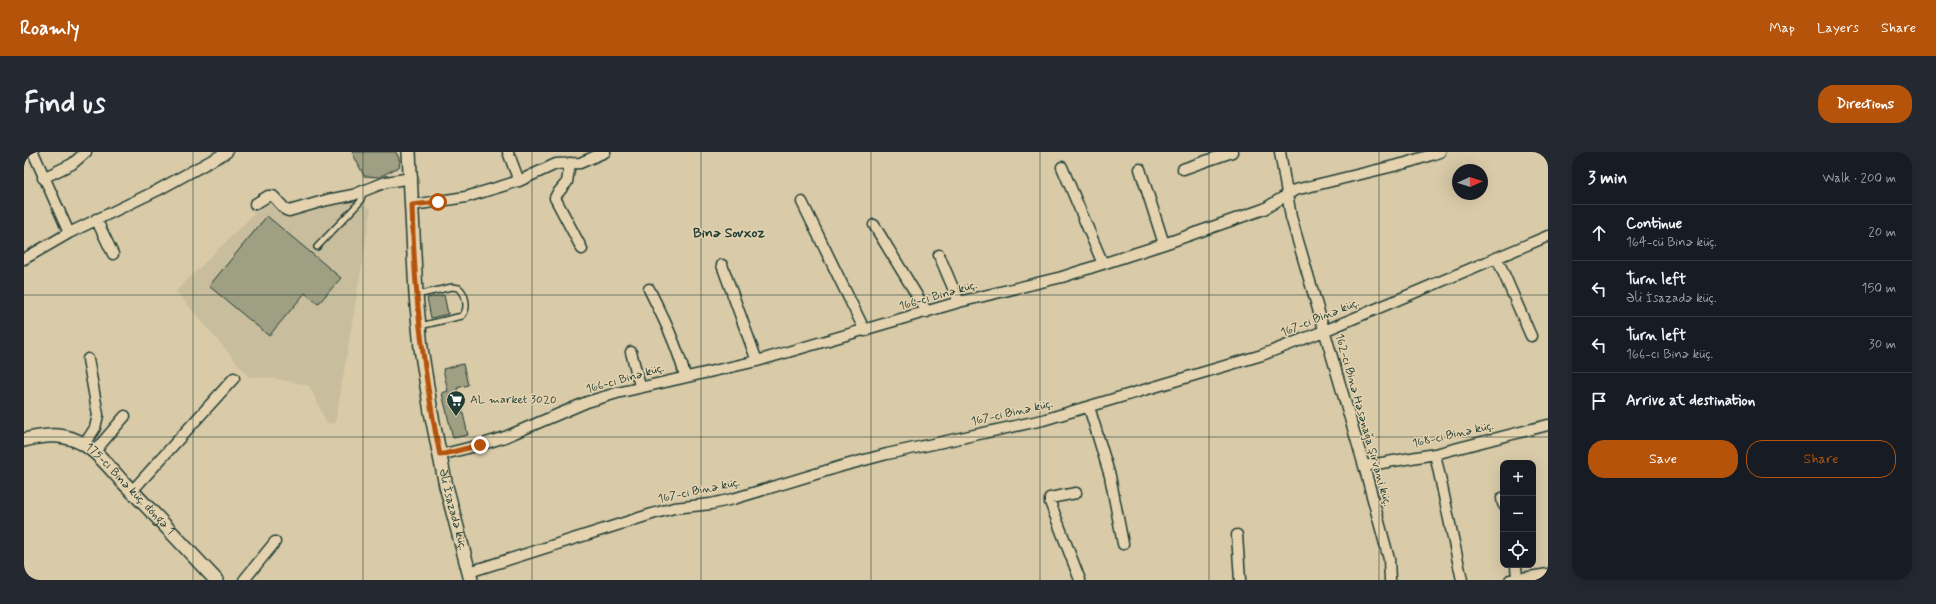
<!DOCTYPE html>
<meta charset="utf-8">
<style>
body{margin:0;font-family:Mynerve,sans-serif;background:#242831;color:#f1f3f6}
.controls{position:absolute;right:12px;bottom:12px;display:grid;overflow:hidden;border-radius:8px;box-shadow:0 4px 16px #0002}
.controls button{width:36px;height:36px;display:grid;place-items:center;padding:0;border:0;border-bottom:1px solid #363941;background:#171b24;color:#f1f3f6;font:20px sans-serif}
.compass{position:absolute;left:1428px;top:12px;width:36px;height:36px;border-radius:50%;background:#171b24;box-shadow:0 4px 16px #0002;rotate:87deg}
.stop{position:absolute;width:12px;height:12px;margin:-9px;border:3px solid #b45309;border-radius:50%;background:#fff}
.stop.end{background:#b45309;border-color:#fff;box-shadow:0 1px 4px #0008}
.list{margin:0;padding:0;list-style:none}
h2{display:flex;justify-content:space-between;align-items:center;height:52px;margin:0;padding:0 16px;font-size:17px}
h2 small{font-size:13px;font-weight:400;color:#9ea1a6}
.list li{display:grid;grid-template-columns:26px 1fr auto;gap:12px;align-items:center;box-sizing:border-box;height:56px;padding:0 16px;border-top:1px solid #363941}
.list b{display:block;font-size:15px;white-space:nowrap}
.list p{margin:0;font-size:13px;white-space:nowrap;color:#9ea1a6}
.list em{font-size:13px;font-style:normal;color:#9ea1a6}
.actions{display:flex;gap:8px;padding:12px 16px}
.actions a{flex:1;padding:9px 0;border:1px solid #b45309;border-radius:16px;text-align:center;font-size:14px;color:#b45309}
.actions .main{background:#b45309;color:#fff}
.icon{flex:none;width:22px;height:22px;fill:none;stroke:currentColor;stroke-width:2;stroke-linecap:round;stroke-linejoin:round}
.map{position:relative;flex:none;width:1524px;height:428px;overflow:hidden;border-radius:16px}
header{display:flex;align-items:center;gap:24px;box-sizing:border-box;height:56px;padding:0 20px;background:#b45309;color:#fff}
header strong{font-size:19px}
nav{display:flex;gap:22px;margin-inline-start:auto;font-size:14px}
.intro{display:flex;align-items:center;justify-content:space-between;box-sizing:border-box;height:96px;padding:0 24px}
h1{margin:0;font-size:28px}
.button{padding:10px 18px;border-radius:16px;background:#b45309;color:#fff;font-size:14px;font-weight:700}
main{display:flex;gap:24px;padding:0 24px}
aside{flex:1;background:#171b24;border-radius:16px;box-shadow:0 4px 16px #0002}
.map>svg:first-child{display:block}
.built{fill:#c8bd9d}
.building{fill:#9f9f84;stroke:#1f3d34}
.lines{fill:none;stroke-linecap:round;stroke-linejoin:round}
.lane-casing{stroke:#1f3d34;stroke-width:8}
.street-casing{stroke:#1f3d34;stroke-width:13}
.secondary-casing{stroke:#1f3d34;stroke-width:16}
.lane{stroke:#e5d3b0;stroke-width:5}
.street{stroke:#e5d3b0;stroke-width:10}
.secondary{stroke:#e5d3b0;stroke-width:13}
.route{stroke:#b45309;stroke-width:5}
.grid{fill:none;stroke:#1f3d34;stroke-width:1;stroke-opacity:0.55}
.labels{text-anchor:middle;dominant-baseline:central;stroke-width:3;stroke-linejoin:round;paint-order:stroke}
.street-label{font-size:12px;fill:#1f3d34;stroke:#e5d3b0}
.poi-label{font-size:12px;fill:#1f3d34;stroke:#e5d3b0;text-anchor:start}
.quarter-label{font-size:14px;font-weight:bold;fill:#1f3d34;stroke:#e5d3b0}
</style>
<header>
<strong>Roamly</strong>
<nav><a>Map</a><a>Layers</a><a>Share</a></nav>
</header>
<div class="intro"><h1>Find us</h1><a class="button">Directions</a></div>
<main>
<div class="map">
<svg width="1524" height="428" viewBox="0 0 1524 428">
<rect width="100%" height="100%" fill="#d9caa8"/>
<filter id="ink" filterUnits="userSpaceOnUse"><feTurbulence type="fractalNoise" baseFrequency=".025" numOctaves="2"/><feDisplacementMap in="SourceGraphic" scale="8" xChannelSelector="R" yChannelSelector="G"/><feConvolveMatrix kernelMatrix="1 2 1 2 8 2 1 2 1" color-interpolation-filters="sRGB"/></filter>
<g filter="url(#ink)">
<!-- built -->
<path class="built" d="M331 47 347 58 311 272 303 271 285 233 248 226 225 225 152 139 232 60 250 49 263 66Z"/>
<!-- building -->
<path class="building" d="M328 0H372L376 9 375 15 355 25 340 24Z
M243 64 317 126 294 152 281 141 245 184 185 134Z
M420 143 424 162 407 166 403 146Z
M439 212 444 233 433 236 444 283 429 286 418 241 424 239 419 217Z"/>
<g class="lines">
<defs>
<path id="lane" d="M293 95 336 50 340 39
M393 143 428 135 435 136C442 142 445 157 438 164L396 174"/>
<path id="street" d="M9 0 45 81
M484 0 495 29
M1256 0 1267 65 1340 314 1365 407 1366 428
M546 11 543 30 533 42 531 46 558 97
M1038 15 1079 112
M1116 17 1140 92
M1159 17 1208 0
M19 26 48 12 62 0
M778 50 841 179
M231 52 244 44H249L262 58 265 59 303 48 329 43 362 30 388 26
M389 53 442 45 495 29 532 12 556 11 581 0
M72 67 89 102
M850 73 903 160
M915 103 935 150
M1473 106 1507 184
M0 107 45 81 134 38 203 0
M698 113 733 209
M625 137C639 165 653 193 661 224
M607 200 616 234
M1065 255 1086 324 1099 392
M60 293 71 276 74 263 64 207
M70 300 101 264
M1411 302 1438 428
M416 303 456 293 481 285 563 250 593 241 733 209 935 150 1038 125 1140 92 1240 57 1271 38 1382 11 1416 0
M1340 314 1411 302 1524 273
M108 339 210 226
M1052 341 1026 346V350L1056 428
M1478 346 1479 352
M1213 383 1216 428
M1492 413 1493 427
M445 420 628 362 650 356 687 352 709 347 818 314 863 302 1019 268 1238 203 1300 179 1524 84
M220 428 251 390
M1486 428 1524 422"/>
<g id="secondary">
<path id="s1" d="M385 0 392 143 397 196 407 260 422 334 447 428"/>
<path id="s2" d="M0 288C17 284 34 281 51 288 70 295 84 314 97 328 130 361 161 395 192 428"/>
</g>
</defs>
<!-- lane casing -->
<use href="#lane" class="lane-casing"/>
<!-- street casing -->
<use href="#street" class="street-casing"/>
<!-- secondary casing -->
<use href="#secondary" class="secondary-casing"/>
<!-- lane -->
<use href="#lane" class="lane"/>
<!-- street -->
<use href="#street" class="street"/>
<!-- secondary -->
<use href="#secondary" class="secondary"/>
</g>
</g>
<g class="lines" filter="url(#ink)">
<!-- route -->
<path class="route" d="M414 50 388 53C390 138 399 220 416 303L456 293"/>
</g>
<!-- grid -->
<path class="grid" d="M169 0V428M339 0V428M508 0V428M677 0V428M847 0V428M1016 0V428M1185 0V428M1355 0V428M0 143H1524M0 285H1524"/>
<!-- icons -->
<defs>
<symbol id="supermarket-pin" viewBox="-11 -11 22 30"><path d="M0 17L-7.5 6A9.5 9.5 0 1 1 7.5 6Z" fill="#1f3d34" stroke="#e5d3b0"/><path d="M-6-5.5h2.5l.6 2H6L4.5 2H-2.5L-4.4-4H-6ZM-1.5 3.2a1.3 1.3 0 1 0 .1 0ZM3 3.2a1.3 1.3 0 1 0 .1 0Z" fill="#fff"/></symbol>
</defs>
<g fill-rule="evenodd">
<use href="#supermarket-pin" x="421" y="237" width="22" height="30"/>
</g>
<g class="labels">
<!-- street labels -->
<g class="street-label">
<text transform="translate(914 144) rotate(-16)">166-cı Binə küç.</text>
<text transform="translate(1296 166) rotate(-22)">167-ci Binə küç.</text>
<text transform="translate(601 227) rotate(-16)">166-cı Binə küç.</text>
<text transform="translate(988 261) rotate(-13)">167-ci Binə küç.</text>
<text transform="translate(1339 268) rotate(74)">162-ci Binə Həsənağa Şirvani küç.</text>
<text transform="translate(1429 283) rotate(-13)">168-ci Binə küç.</text>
<text stroke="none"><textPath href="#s2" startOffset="126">175-cı Binə küç. döngə 1</textPath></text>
<text transform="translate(675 339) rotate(-12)">167-ci Binə küç.</text>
<text stroke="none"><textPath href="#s1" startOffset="361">Əli İsazadə küç.</textPath></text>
</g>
<!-- poi labels -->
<g class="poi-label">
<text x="446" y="248">AL market 3020</text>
</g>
<!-- quarter labels -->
<g class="quarter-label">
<text x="705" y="81">Binə Sovxoz</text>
</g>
</g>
</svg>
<div class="controls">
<button>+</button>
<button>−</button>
<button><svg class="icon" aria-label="locate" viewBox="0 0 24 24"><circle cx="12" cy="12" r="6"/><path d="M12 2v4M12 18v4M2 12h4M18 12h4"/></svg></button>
</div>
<svg class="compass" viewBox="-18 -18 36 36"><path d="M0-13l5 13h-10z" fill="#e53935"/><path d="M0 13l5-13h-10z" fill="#9ea1a6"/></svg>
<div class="stop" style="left:414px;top:50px"></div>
<div class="stop end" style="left:456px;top:293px"></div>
</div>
<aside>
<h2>3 min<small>Walk · 200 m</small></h2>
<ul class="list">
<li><svg class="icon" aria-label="ahead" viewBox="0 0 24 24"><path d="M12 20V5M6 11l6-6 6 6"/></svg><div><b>Continue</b><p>164-cü Binə küç.</p></div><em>20 m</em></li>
<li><svg class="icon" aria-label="left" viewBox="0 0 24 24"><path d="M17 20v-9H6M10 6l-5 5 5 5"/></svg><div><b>Turn left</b><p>Əli İsazadə küç.</p></div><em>150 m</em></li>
<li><svg class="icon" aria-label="left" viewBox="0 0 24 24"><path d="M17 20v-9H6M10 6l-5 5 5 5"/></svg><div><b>Turn left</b><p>166-cı Binə küç.</p></div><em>30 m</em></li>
<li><svg class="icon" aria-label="arrive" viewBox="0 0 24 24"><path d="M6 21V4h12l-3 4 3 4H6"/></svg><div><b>Arrive at destination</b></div></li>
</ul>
<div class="actions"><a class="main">Save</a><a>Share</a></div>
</aside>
</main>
